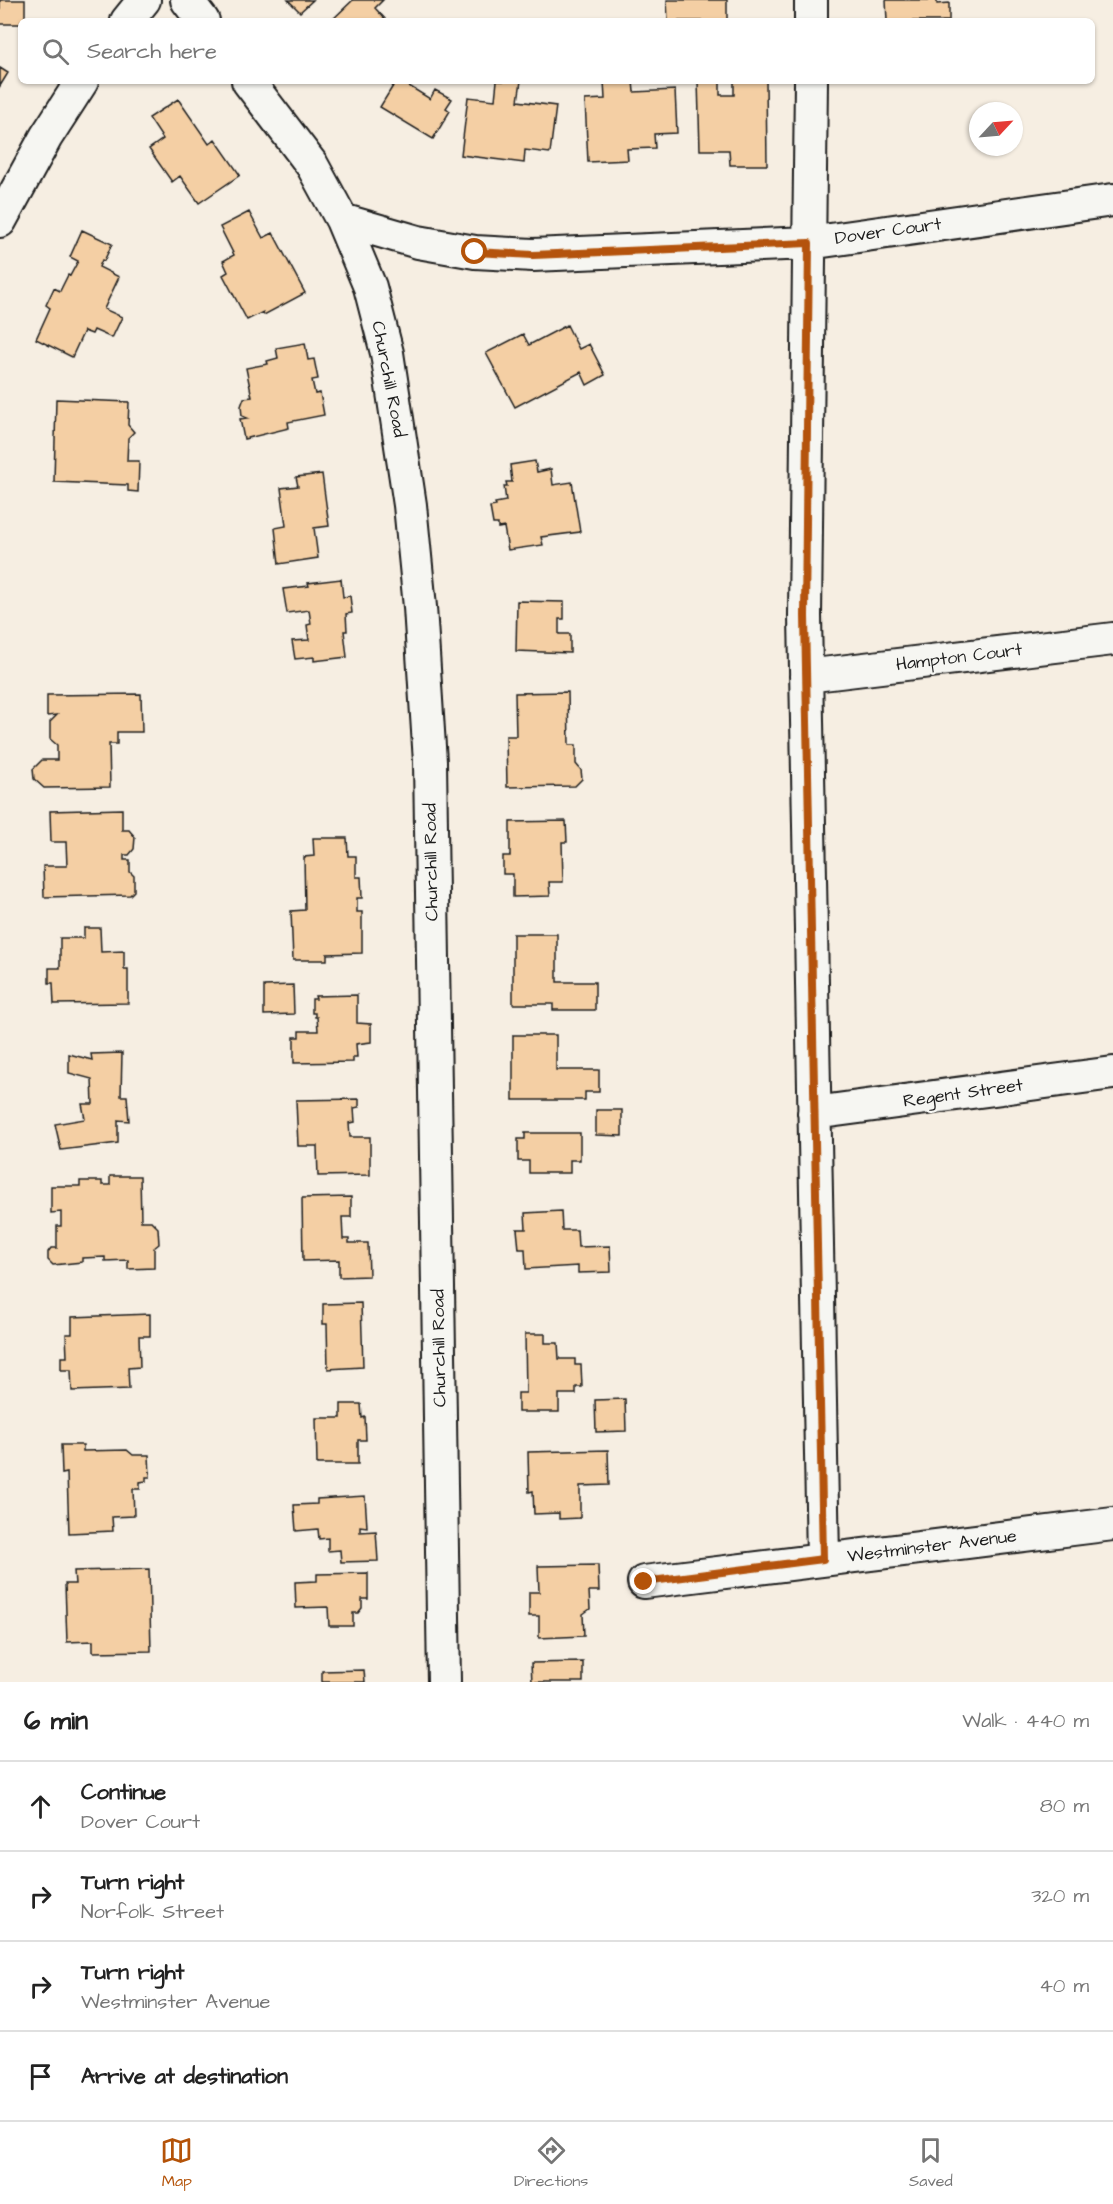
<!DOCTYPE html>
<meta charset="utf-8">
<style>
body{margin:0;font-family:"Architects Daughter",sans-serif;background:#f6f6f6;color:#222}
.compass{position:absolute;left:969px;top:102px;width:54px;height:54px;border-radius:50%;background:#fff;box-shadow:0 2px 4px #0004;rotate:64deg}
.stop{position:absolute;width:18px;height:18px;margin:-14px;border:4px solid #b45309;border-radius:50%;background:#fff}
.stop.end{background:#b45309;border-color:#fff;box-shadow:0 2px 6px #0008}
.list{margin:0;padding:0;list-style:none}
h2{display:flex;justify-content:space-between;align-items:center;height:78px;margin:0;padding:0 24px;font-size:26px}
h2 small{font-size:20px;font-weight:400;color:#767676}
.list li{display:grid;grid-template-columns:39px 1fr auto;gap:18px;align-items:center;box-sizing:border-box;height:90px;padding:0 24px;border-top:2px solid #e0e0e0}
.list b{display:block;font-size:22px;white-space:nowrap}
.list p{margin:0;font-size:20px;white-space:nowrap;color:#767676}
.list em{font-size:20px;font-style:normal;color:#767676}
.icon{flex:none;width:33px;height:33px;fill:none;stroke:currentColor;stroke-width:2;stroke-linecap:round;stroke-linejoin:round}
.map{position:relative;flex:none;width:1113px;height:1682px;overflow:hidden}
.search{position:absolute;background:#fff;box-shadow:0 2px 4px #0004;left:18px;right:18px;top:18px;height:66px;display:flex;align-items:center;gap:15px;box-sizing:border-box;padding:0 21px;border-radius:9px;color:#767676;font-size:22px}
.sheet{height:438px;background:#fff}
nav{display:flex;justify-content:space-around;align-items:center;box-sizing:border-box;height:84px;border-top:2px solid #e0e0e0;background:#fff;font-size:16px;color:#767676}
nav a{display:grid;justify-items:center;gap:3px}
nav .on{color:#b45309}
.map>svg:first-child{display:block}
.building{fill:#f4cfa4;stroke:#1c1c1c;stroke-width:1.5}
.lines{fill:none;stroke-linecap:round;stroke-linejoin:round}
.street-casing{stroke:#1c1c1c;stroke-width:36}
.street{stroke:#f6f6f2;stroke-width:32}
.route{stroke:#b45309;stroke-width:8}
.labels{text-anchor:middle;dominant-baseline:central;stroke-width:4.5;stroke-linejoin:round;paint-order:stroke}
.street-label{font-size:18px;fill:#1c1c1c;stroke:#f6f6f2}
</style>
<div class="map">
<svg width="1113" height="1682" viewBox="0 0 1113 1682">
<rect width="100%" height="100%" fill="#f6eee2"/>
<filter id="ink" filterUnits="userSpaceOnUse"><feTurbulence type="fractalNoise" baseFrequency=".0167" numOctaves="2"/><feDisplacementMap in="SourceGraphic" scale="12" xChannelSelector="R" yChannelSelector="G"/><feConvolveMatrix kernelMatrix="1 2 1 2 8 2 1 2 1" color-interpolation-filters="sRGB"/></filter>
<g filter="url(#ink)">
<!-- building -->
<path class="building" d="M0 0H25V21H21V24H0Z
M288 0H313L300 12Z
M353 0H383L375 8 387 21H331Z
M667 0H727V21H668Z
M886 0H937V4L949 3V21H887Z
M0 68 8 73 0 86Z
M396 81H401L430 99 435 90 452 99 446 108 450 111 433 139 380 107Z
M497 81H521L518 101 556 106 550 153 525 150 524 163 461 155 468 97 495 100Z
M604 81H633L634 92 675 90 677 133 654 134 655 148 627 149 628 160 588 162 585 100 605 99Z
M698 81H720V95H734V81H766L767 165H730L729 150H700Z
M178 99 209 144 215 139 240 175 199 203 180 176 172 182 149 149 163 139 149 118Z
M249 212 263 238 273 233 305 293 264 315 263 312 247 320 223 275 228 272 223 261 234 255 220 227Z
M82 230 112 244 104 261 102 260 99 267 119 277 104 309 122 317 112 338 94 330 92 334 84 331 72 357 36 339 50 308 46 305 54 288 60 291 68 275 70 276 78 261 70 257Z
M567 325 579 349 589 344 605 375 587 385 581 372 515 407 486 353 523 334 529 345Z
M305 343 308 360 314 359 318 379 312 380 315 394 320 393 324 415 288 422 289 428 244 439 240 419 247 418 242 416 241 406 244 398 252 397 246 368 268 364 267 361 278 358 276 348Z
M56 399 129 402 128 425 134 432 128 438 127 461H139L138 492 128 491V485L54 482Z
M535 461 537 472 551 469 553 485 572 482 580 532 541 537 543 545 508 550 504 527 498 528V524H493L490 507 496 506 495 503 506 501 504 486H507L506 482H512L510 465Z
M322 474 329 526 314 528 318 558 279 564 275 528 286 526 281 488 298 486 296 477Z
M341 579 343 597 350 596 352 613 346 614 347 631H344L347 657 314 661V657L295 659 292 641 309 640 307 625 311 624 309 610 287 613 283 589 309 586 308 583Z
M517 601 564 602V619H559V634H570V653L516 651Z
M568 692 569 745H576V764L581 770 582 779 575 786 507 787 506 736H516L515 693Z
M141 694 142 732H117V744H109L110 787 44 788 34 779 33 769 42 760H57V745L50 739V722L57 715 47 716V695Z
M122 809V830H129L135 837 134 849 129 855H124V860H130V872L134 876V891L130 895 44 897 43 866H67L66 842H51L50 811Z
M566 821 567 842H562L563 882H549L550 896 513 897V874H503V856H510V822Z
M313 838H347L348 856H356V877H361L362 898H357V912H362V953L327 954V960H293L291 911 305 910 304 857 314 856Z
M84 928H100L101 952 124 951V969H128V1003L54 1004 53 983H49V968H60V938H84Z
M513 934H557V982H595V1010H553V1004H513Z
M293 985 294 1014 264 1015V986Z
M357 995V1023L371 1024V1042L356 1044 357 1057H353V1062L294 1063V1037H299V1031H318L317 1017H315V1013H312V999H316L315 996Z
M513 1035H556V1070H599V1092H585V1100H513Z
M122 1053 121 1096H127L129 1121 118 1120V1143L61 1150 55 1124 85 1119 82 1104H93L92 1079 69 1073V1054L92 1060 91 1054Z
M359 1099V1107L354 1108 355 1122 349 1123 350 1137H370V1175L318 1176 317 1146H298L296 1100Z
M596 1110H622V1136L596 1135Z
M525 1133H580V1160H570V1173H529V1161H518V1139H525Z
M110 1176H140L141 1221H151L158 1228 159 1244 154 1248V1268L128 1269V1260L105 1261V1257L82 1258V1262L53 1265 48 1260V1252L51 1248H57V1226H61V1212L51 1213V1186H80V1181H102V1185H110Z
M351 1197V1217H342L343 1239H349V1243H368L369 1276 339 1277V1260L303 1261 302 1198Z
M561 1211 562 1230H577L578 1247 610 1246 611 1272 578 1273V1266L526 1269 525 1249H519L517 1229H526L525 1213Z
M361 1303 363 1367 328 1369 327 1324H323V1304Z
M150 1314V1336H139L140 1367 128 1368 129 1389 72 1391 71 1370H61V1357H67L66 1334H72V1317Z
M525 1334H545V1343H558L559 1359H575V1365H581L582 1387H576V1394H559V1412H518V1393H526Z
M625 1399 626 1431 596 1432 595 1400Z
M341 1404H361L362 1418 365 1417 366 1440H358V1464H317L316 1418H341Z
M61 1445H83V1451L127 1450 133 1455H149L150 1477H146V1481L140 1482V1489H133L134 1516 112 1517 113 1531 69 1533 67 1473 62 1474Z
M608 1450 609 1485 580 1486V1518L559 1519V1513L534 1514 533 1491 529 1492 528 1452Z
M365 1496 367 1527 360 1526V1532L376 1531 378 1561 341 1562 340 1550 328 1551V1538L319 1539 318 1529 296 1531 294 1505 317 1504V1499Z
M598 1565 599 1591H589L590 1609 583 1614 584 1636 539 1638V1616H529V1592H539L538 1566Z
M149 1569 151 1651 93 1652V1641L67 1642 65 1584H75L74 1571Z
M368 1573V1599H362V1608L358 1613H353V1626H329L328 1607 296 1608 295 1582 317 1581V1574Z
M583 1662V1682H532L531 1663Z
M364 1670 365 1682H322V1671Z"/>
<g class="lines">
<defs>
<path id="street" d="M187 0 203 21
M127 21 144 0
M811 21V0
M248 81 312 165 342 220 370 287 387 353 410 505 420 607 430 762 444 1682
M811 81 805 616 823 1559
M342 220 418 242 475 252 533 255 809 243 1113 200
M0 221 46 137 82 81
M806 676 1113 639
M814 1113 1113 1073
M644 1582 1113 1524"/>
</defs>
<!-- street casing -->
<use href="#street" class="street-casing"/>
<!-- street -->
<use href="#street" class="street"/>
</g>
</g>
<g class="lines" filter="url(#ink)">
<!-- route -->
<path class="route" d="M475 252 533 255 809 243 805 616 823 1559 644 1582"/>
</g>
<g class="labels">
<!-- street labels -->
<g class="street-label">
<text transform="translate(888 231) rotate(-8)">Dover Court</text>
<text transform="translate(389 379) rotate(79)">Churchill Road</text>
<text transform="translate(959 657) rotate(-7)">Hampton Court</text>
<text transform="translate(431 862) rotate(-91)">Churchill Road</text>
<text transform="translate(963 1093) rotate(-8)">Regent Street</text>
<text transform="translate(439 1348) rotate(-91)">Churchill Road</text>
<text transform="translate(932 1546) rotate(-7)">Westminster Avenue</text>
</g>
</g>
</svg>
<svg class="compass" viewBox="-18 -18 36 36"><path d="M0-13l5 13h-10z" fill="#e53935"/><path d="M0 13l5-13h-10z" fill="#767676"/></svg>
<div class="stop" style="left:475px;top:252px"></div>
<div class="stop end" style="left:644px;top:1582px"></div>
<div class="search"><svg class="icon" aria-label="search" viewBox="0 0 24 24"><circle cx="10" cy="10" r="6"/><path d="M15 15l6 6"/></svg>Search here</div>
</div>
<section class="sheet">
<h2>6 min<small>Walk · 440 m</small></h2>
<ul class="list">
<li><svg class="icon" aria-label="ahead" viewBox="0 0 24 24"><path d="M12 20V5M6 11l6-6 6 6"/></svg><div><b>Continue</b><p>Dover Court</p></div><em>80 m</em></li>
<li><svg class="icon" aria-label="right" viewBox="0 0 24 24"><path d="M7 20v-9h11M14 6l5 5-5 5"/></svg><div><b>Turn right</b><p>Norfolk Street</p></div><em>320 m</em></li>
<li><svg class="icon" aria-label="right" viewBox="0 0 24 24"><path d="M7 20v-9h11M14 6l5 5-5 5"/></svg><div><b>Turn right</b><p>Westminster Avenue</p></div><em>40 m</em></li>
<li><svg class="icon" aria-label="arrive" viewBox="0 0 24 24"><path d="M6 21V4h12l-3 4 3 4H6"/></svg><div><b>Arrive at destination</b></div></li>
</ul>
</section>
<nav>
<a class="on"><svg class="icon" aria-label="map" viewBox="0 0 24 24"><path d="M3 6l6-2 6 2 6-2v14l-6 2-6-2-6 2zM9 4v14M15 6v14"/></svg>Map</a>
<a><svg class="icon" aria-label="directions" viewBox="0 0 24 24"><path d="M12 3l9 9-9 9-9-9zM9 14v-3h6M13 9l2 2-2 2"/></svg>Directions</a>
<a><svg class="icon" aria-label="saved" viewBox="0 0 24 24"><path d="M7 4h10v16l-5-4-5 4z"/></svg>Saved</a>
</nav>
